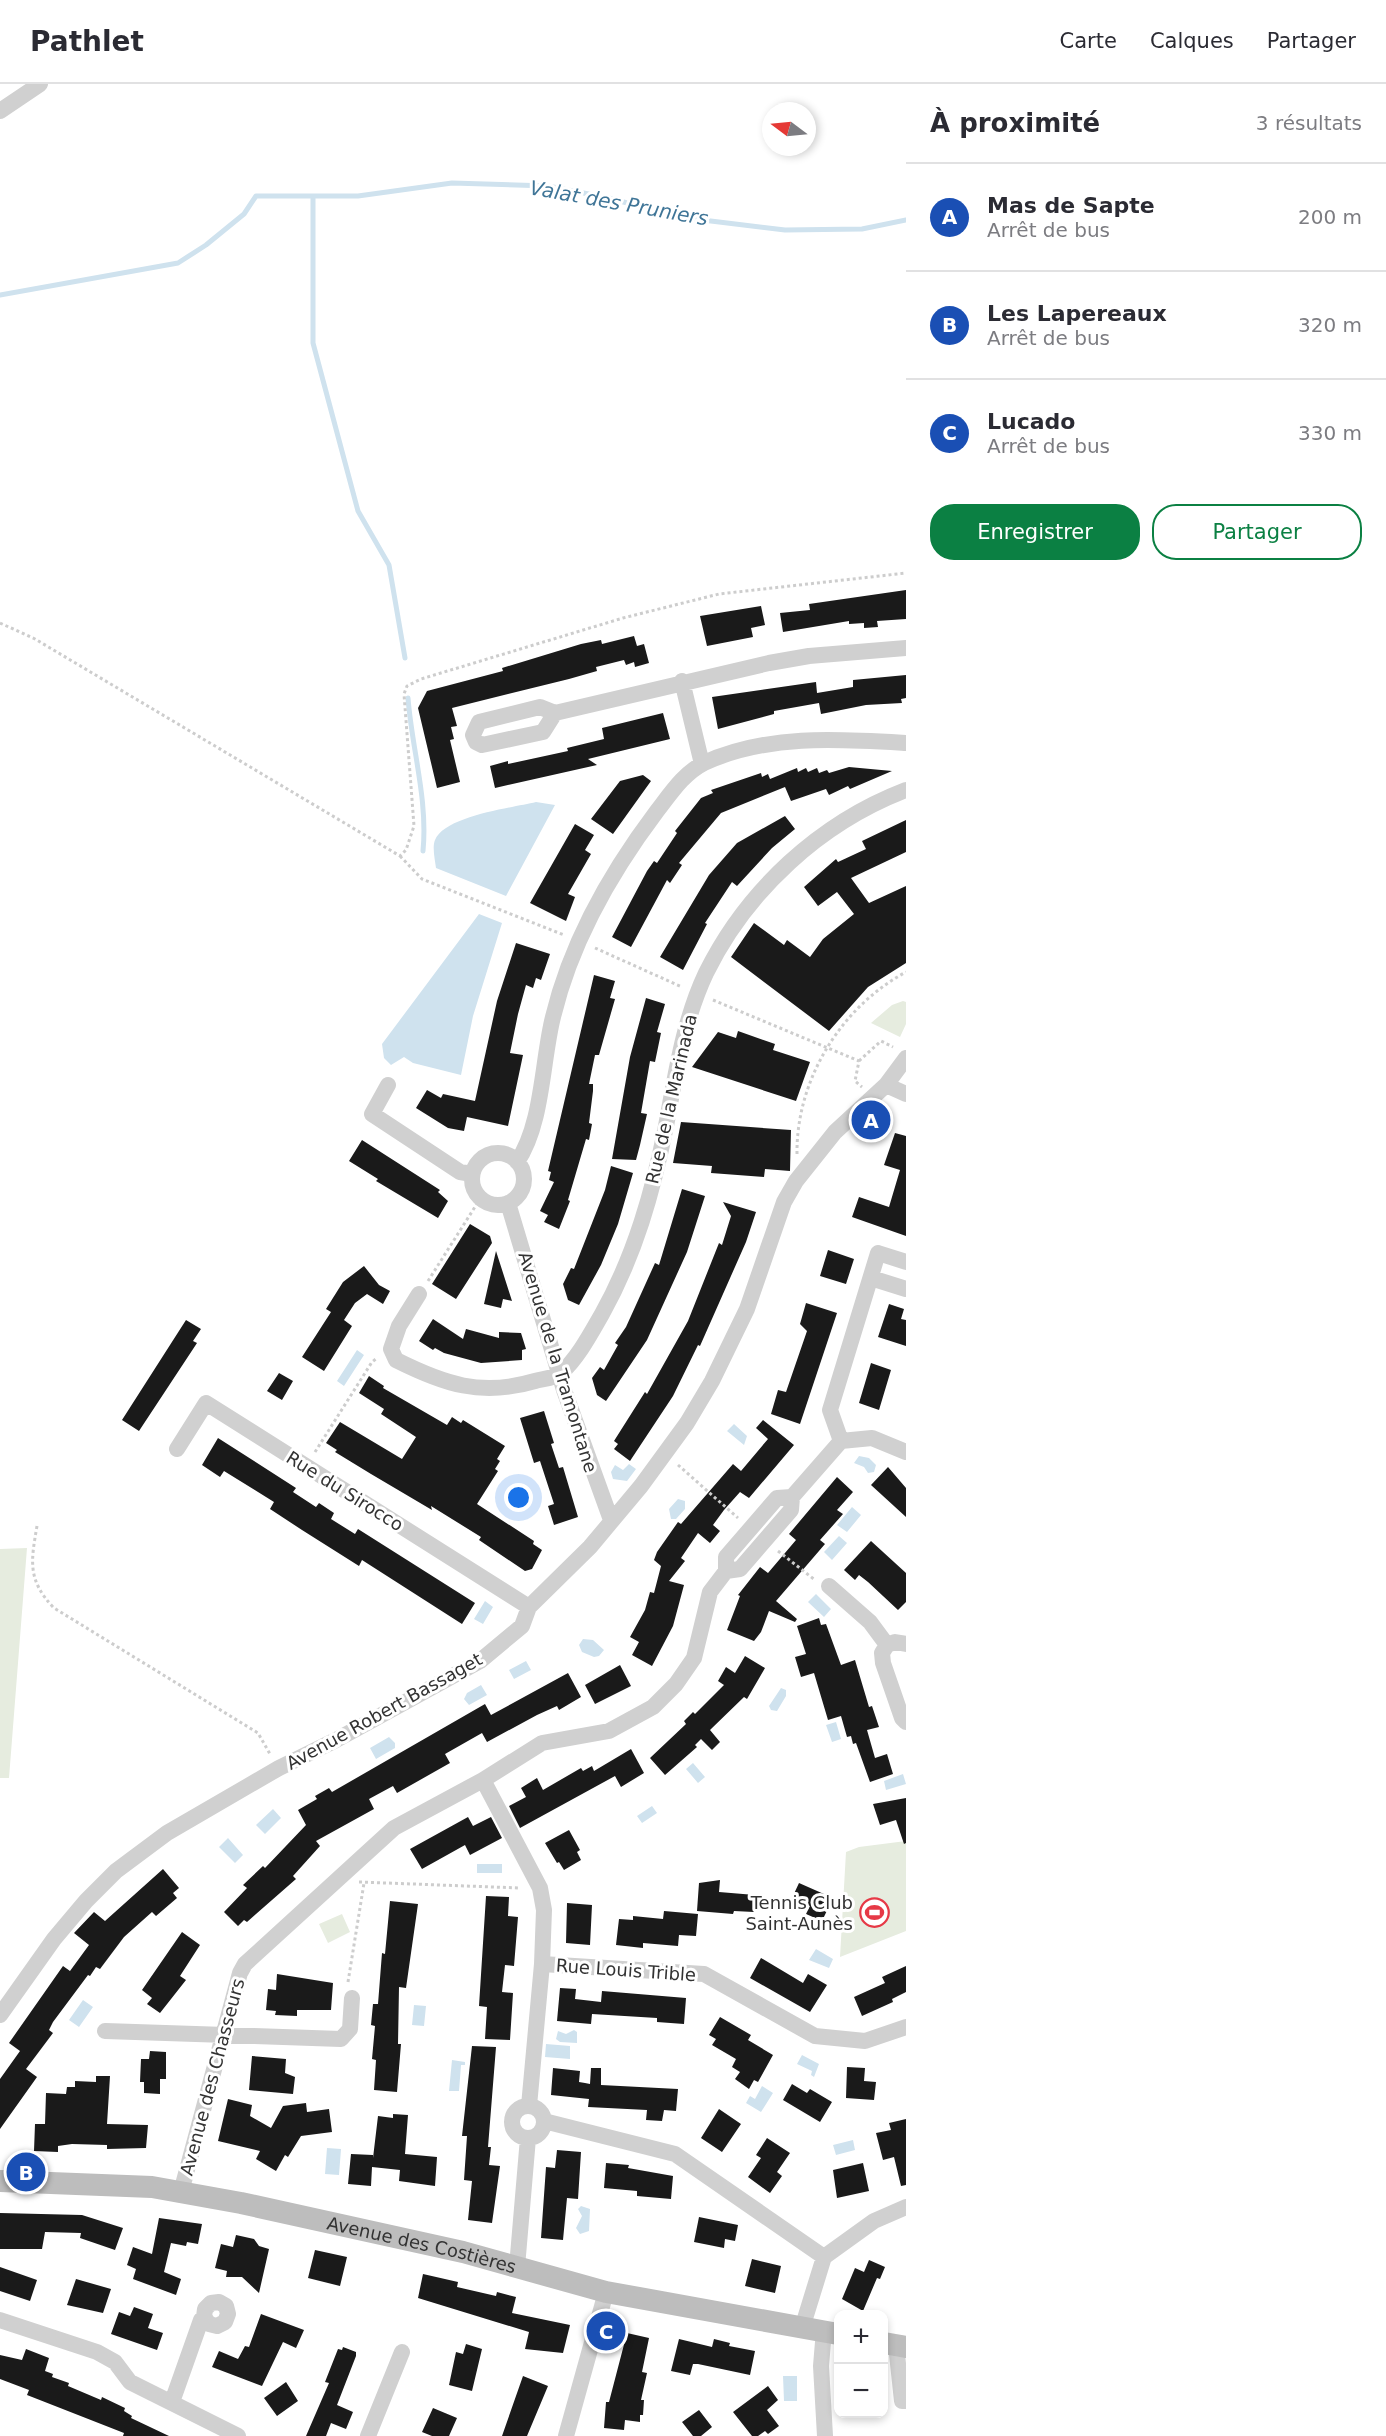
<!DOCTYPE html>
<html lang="fr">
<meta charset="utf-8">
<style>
body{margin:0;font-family:"DejaVu Sans",sans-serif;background:#f7f7f7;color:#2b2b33}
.controls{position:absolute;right:18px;bottom:18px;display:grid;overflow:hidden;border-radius:12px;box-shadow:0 3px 9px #0003}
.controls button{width:54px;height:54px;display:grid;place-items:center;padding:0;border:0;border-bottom:2px solid #e1e1e2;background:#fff;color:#2b2b33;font:30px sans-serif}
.compass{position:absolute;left:762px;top:18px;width:54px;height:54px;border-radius:50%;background:#fff;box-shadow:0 3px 9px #0003;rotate:286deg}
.you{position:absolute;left:519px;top:1414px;width:21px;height:21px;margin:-15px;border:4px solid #fff;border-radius:50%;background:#1a73e8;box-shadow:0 0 0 9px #1a73e833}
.badge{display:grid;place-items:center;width:39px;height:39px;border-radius:50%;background:#0b8043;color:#fff;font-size:20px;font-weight:700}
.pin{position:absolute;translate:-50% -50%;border:3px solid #fff;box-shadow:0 2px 6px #0006}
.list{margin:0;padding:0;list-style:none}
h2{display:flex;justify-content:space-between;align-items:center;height:78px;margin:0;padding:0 24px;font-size:26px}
h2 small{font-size:20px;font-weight:400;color:#7c7c81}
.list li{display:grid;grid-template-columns:39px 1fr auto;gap:18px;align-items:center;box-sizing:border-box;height:108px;padding:0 24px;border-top:2px solid #e1e1e2}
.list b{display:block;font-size:22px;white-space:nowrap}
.list p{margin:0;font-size:20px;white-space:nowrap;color:#7c7c81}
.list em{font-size:20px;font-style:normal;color:#7c7c81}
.actions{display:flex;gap:12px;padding:18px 24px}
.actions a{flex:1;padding:14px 0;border:2px solid #0b8043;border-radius:24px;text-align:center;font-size:21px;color:#0b8043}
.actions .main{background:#0b8043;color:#fff}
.map{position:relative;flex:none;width:906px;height:2352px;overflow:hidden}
header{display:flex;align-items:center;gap:36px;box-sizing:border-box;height:84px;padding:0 30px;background:#fff;border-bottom:2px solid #e1e1e2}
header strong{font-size:28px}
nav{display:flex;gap:33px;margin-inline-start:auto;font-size:21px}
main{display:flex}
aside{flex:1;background:#fff}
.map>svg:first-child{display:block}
.green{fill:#e6ecdf}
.water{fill:#cfe2ee}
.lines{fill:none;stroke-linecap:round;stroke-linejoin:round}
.stream{stroke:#cfe2ee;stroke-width:5}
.building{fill:#1a1a1a}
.path{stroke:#cdcdcd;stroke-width:3;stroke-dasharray:3 3;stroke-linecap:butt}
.street{stroke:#d0d0d0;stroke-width:16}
.secondary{stroke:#bdbdbd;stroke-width:22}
.labels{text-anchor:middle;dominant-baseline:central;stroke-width:6;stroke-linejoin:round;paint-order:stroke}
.street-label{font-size:18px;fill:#333;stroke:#fff}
.poi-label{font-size:18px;fill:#333;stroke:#fff;text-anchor:end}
.water-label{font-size:20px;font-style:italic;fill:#3f7597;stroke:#fff}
</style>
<header>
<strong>Pathlet</strong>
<nav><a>Carte</a><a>Calques</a><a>Partager</a></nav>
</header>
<main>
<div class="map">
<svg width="906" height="2352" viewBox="0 0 906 2352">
<rect width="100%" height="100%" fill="#fff"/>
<!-- green -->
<path class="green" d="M903 917 906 918V940L900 953 871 939 892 921Z
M27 1464 9 1694H0V1465Z
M906 1757V1847L840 1873 846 1768 859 1763Z
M342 1830 350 1848 328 1859 319 1840Z"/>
<!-- water -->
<path class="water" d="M536 718 555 721 506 812 436 784C435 776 432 763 435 756 445 732 511 724 536 718Z
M479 830 502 839 473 932 461 991 413 979 404 973 391 981 384 974 382 960Z
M357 1266 364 1271 344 1302 337 1297Z
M734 1340 747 1352 744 1361 727 1347Z
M859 1372 869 1374 876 1381 874 1388 868 1389 864 1383 854 1379Z
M629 1380 636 1385 627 1397 613 1395 611 1388 615 1381 623 1386Z
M678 1415 685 1417V1425L676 1435H671L669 1425Z
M852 1423 861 1431 847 1448 837 1441Z
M839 1452 847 1459 832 1476 824 1468Z
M816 1510 831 1525 824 1533 808 1518Z
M485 1517 493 1523 483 1540 474 1535Z
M583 1555 593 1556 604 1566 599 1572 594 1573 582 1568 579 1561Z
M526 1577 531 1586 514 1595 509 1586Z
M481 1601 487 1611 469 1621 464 1615 467 1609Z
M781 1604 786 1606V1612L777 1627 771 1626 769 1622Z
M836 1638 841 1655 832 1658 826 1641Z
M389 1653 395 1659V1664L376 1675 370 1664Z
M693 1679 705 1693 698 1699 686 1685Z
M903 1690 906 1700 886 1706 884 1697Z
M652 1722 657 1729 642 1739 637 1732Z
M273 1725 281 1734 265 1750 256 1741Z
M228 1754 243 1771 235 1779 219 1763Z
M477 1780H502V1789H477Z
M816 1865 833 1875 829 1884 809 1876Z
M83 1916 93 1923 79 1943 69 1936Z
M414 1921 426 1922 424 1942 412 1941Z
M574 1946 577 1948V1959L560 1958 556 1955 558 1947 566 1950Z
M546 1960 570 1962V1975L545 1973Z
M802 1971 819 1980 814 1993 811 1991 812 1987 797 1980Z
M452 1976 465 1978V1981H461L459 2007H449Z
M762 2002 773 2009 761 2028 746 2019 750 2012 755 2015Z
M853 2056 855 2066 836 2071 833 2061Z
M327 2064 341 2065 339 2091 325 2090Z
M581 2122 590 2125 589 2147 580 2150 576 2144 582 2132 578 2125Z
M783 2292H797V2317H784Z"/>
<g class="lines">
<!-- stream -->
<path class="stream" d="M313 112V259L358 427 389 481 405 574
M0 211 178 179 206 161 244 130 256 112H358L452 99 548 102 609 114 678 133 785 146 862 145 906 136
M408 614C412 666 428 715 423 767"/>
</g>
<!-- building -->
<path class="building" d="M906 506V535L877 537 878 543 864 544V539L849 540V537L783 548 780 529 810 526 809 520Z
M761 522 765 541 751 544 753 553 707 562 700 532Z
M634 552 637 562 644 560 649 579 635 583 634 578 626 581 624 576 596 583 597 587 569 595 452 624 457 642 451 643 454 655 450 656 460 698 437 704 418 624 427 607 503 587 502 584 581 560 601 556 602 560Z
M906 591V614L901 615 902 619 866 621 821 630 819 619 774 627V630L718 645 712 613 816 598 817 609 853 603V596Z
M663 629 670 655 588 675 597 681 495 704 490 682 508 677V680L568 667 567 664 604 655 602 644Z
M849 683 892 687 850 705 848 702 829 711 826 705 791 717 785 703 721 729 679 779 682 781 670 799 667 796 631 863 612 853 647 787 654 777 657 779 677 749 675 747 701 714 713 709 711 706 761 689 762 693 768 690 770 695 797 684 798 688 806 684 808 688 817 684 819 689 827 686 829 689Z
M643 691 651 697 613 750 591 735 620 697Z
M785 732 795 745 772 764 737 802 732 798 705 839 707 840 683 886 660 873 709 791 737 759Z
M906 736V768L851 794 869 819 906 802V879L868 903 829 947 731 873 754 839 784 861 787 856 810 873 823 855 854 830 837 808 818 822 804 803 836 775 838 778 866 765 862 757Z
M575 740 594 751 585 766 591 770 568 810 575 813 566 837 530 819Z
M516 859 550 870 541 896 536 894 533 904 526 901 518 930 510 969 523 971 508 1042 467 1033 464 1047 448 1044 416 1024 427 1006 441 1014 443 1010 475 1017 497 917Z
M594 891 615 897 610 914 615 915 599 971H595L589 1000H593V1007L589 1039 592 1040 589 1056 586 1055 568 1116 570 1117 559 1145 544 1138 548 1131 540 1127 554 1098 549 1096 551 1088 548 1087Z
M646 914 665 920 657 948 661 949 655 978 650 977 641 1029 647 1030 640 1061 636 1076 612 1075 630 973Z
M738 947 775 960 773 966 810 978 796 1017 692 983 718 948 736 954Z
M681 1038 791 1046 790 1087 765 1085 764 1093 711 1089 712 1082 673 1079Z
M895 1049 906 1052V1152L852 1133 859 1113 889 1123 900 1086 884 1081Z
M362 1056 440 1106 438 1108 448 1117 438 1134 376 1097 378 1095 349 1077Z
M611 1082 633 1089 618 1140 601 1181 579 1221 568 1216 563 1200 571 1184 574 1185 605 1106Z
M682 1105 705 1112 687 1168 647 1256 606 1317 597 1311 592 1294 600 1283 604 1286 618 1261 615 1259 626 1243 655 1179 659 1181Z
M723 1118 756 1128 746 1158 700 1262 698 1261 673 1312 630 1377 614 1365 618 1360 614 1357 645 1308 647 1310 688 1237 719 1159 722 1161 731 1132Z
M470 1140 490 1152 492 1159 456 1215 432 1200Z
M828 1166 854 1175 846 1200 820 1192Z
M496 1167 512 1217 503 1215 501 1224 484 1220Z
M364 1182 379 1201 390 1207 383 1220 367 1210 355 1219 344 1236 352 1242 324 1287 302 1273 331 1228 326 1225 343 1198Z
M806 1219 837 1229 800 1340 771 1330 778 1306 786 1308 807 1247 800 1240Z
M889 1220 904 1225 901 1235 906 1236V1262L878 1253Z
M433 1235 463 1255 466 1245 499 1254V1248L521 1249 526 1265 522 1266V1276L481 1279 444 1269 435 1264 433 1266 419 1257Z
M186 1236 201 1245 193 1257 197 1259 139 1347 122 1336Z
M871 1279 891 1286 879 1326 859 1319Z
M279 1289 293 1297 282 1316 267 1307Z
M369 1292 384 1302 383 1304 447 1341 452 1333 461 1339 463 1336 505 1362 497 1375 500 1377 495 1385 498 1387 477 1420 534 1457 533 1460 542 1466 532 1485 525 1487 479 1456 481 1453 431 1422 432 1426 371 1390 335 1368 337 1366 326 1359 340 1338 402 1375 416 1353 381 1330 384 1325 359 1309Z
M544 1327 554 1359 551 1360 559 1384 563 1383 578 1433 554 1441 548 1422 554 1420 540 1377 534 1379 520 1334Z
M763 1336 794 1361 749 1414 740 1408 724 1426 713 1441 720 1447 710 1459 698 1449 681 1474 685 1477 669 1497 684 1501 673 1542 652 1582 632 1571 639 1558 630 1553 645 1526 650 1508 654 1509 661 1482 654 1476 657 1468 678 1438 681 1440 733 1380 741 1387 768 1355 756 1344Z
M218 1354 296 1404 293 1408 316 1423 319 1419 334 1429 331 1435 355 1450 358 1445 475 1519 462 1540 362 1476 359 1482 302 1446 270 1425 274 1418 224 1387 220 1393 202 1381Z
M888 1383 906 1404V1433L871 1401Z
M837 1393 853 1408 837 1426 843 1430 820 1456 825 1460 776 1517 797 1535 795 1538 769 1527 761 1548 754 1557 727 1546 740 1512 738 1511 760 1483 768 1489 796 1456 789 1450Z
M871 1457 906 1489V1518L898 1526 868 1498 859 1491 855 1496 844 1486Z
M819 1534 821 1541 826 1540 841 1581 855 1576 869 1623 872 1622 879 1643 867 1646 875 1674 887 1670 893 1690 870 1698 856 1659 853 1660 851 1652 847 1653 841 1632 828 1636 814 1589 801 1593 795 1573 806 1570 797 1542Z
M745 1572 765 1584 747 1615 744 1613 710 1646 720 1658 712 1666 701 1655 695 1661 697 1663 665 1691 650 1674 686 1640 684 1637 693 1628 695 1630 724 1601 718 1597 726 1583 735 1589Z
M620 1581 631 1602 595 1620 585 1601Z
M568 1589 581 1613 559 1626 557 1622 537 1631 487 1658 482 1649 445 1670 450 1679 397 1709 393 1702 369 1715 374 1725 316 1757 320 1762 293 1792 296 1795 247 1838 244 1836 238 1842 224 1828 247 1804 243 1801 263 1782 265 1784 306 1741 298 1726 317 1715 315 1712 329 1704 332 1708 485 1620 491 1631Z
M631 1665 644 1689 621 1703 615 1692 520 1744 509 1722 526 1713 521 1704 537 1694 543 1706 581 1684 583 1687 592 1682 594 1687Z
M906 1714V1759L904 1760 896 1736 880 1741 873 1720Z
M468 1733 473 1742 491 1733 502 1754 470 1771 465 1761 422 1785 410 1765Z
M569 1746 580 1766 577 1768 581 1776 564 1786 559 1778 557 1779 545 1759Z
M163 1785 179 1804 173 1809 177 1814 156 1832 152 1828 124 1853 100 1885 96 1883 90 1892 88 1891 53 1938 49 1946 53 1949 26 1985 37 1993 0 2045V1995L20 1967 9 1959 63 1882 70 1887 89 1861 74 1849 94 1828 105 1837Z
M720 1796 719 1808 755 1811 754 1828 734 1827 733 1830 697 1827 699 1799Z
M799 1799 833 1814 822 1837 806 1830 810 1822 792 1814Z
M486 1812 509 1813 508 1832 518 1833 514 1882 505 1881 502 1908 513 1909 510 1956 485 1955 487 1923 479 1922Z
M390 1817 418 1820 406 1904 399 1903 398 1960H401L397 2008 374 2006 376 1976 372 1975 375 1942 371 1941 373 1920H378L382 1869 385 1870Z
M567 1819 592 1821 590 1861 566 1859Z
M664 1827 698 1830 696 1852 679 1851 678 1862 643 1859V1864L616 1861 619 1835 633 1836V1832L663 1835Z
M182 1848 200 1861 180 1892 186 1896 160 1929 147 1920 152 1914 142 1906Z
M761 1874 803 1899 808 1890 827 1901 810 1928 750 1894Z
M906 1882V1908L892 1915 893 1918 862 1932 854 1913 885 1899 882 1893Z
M277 1890 333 1899 331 1926H297V1932L275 1931 276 1927 266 1926 268 1905 276 1906Z
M560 1904 576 1905 575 1915 601 1918 602 1907 686 1914 684 1940 657 1938V1934L592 1930 591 1940 557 1937Z
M720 1933 751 1951 748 1956 773 1971 758 1998 754 1996 749 2005 735 1995 740 1988 732 1983 736 1975 712 1961 716 1955 709 1951Z
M472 1962 496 1963 488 2063H491L489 2081 500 2082 492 2139 468 2136 472 2097 464 2096 467 2052H462Z
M150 1967 166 1968V1995H160V2010L144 2009V1998H140L141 1975H149Z
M252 1972 286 1975 285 1989 295 1993 293 2010 249 2006Z
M847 1983 865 1984 864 1997 876 1998 874 2016 846 2014Z
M553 1984 580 1987 579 1998 585 1999 590 2000 591 1984H601V2001L678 2005 676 2027 664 2026 662 2037 646 2036 647 2026 588 2023 589 2015 551 2011Z
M96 1992H110L107 2040 148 2041 146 2064 107 2065V2061L72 2060 58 2062V2068L34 2067 35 2040H45L46 2009 66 2010 67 2003H75V1997L96 1998Z
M792 2000 807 2009 810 2005 832 2018 820 2038 783 2016Z
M228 2015 252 2021 250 2032 271 2044 283 2022 306 2019 307 2028 329 2025 332 2048 301 2052 288 2073 285 2071 276 2087 256 2075 260 2067 218 2057Z
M719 2025 741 2040 722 2068 701 2054Z
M393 2030 408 2031 405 2070 437 2073 435 2102 399 2097 400 2086 372 2083 371 2102 348 2100 351 2070 373 2071V2074L378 2032 393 2034Z
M906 2035V2101L901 2102 894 2073 883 2076 876 2049 891 2046 889 2039Z
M767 2054 790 2069 777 2088 782 2092 770 2109 748 2093 761 2074 756 2071Z
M557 2066 581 2068 578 2115 567 2114 563 2156 541 2154 546 2083 555 2084Z
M606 2079 629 2081 628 2084 673 2092 671 2115 637 2112V2107L604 2104Z
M863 2079 869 2107 837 2114 833 2086Z
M0 2129 82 2131 123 2144 115 2166 80 2154 81 2149 45 2148 42 2165H0Z
M699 2133 738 2141 735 2157 725 2155 724 2164 694 2158Z
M159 2134 202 2140 198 2160 187 2158 186 2162 171 2159 164 2188 181 2195 176 2211 133 2195 136 2185 127 2181 133 2163 152 2170Z
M236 2151 254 2155 259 2162 269 2165 259 2209 242 2193H226L227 2187 215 2184 221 2160 233 2163Z
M315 2166 347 2173 340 2202 308 2194Z
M752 2175 781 2182 775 2209 745 2202Z
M869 2176 885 2183 880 2195 877 2194 863 2227 842 2215 855 2184 864 2188Z
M0 2183 37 2196 30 2217 0 2207Z
M423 2190 458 2198 457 2203 496 2212 497 2208 516 2213 512 2229 570 2241 563 2269 525 2265 529 2248 418 2214Z
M76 2195 111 2205 103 2229 67 2221Z
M134 2223 153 2230 148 2244 163 2249 157 2266 111 2250 119 2228 130 2232Z
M261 2230 304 2246 296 2264 283 2258 262 2302 212 2283 219 2267 238 2275 245 2262 249 2263Z
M627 2249 649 2254 642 2288 647 2289 641 2316H644L643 2331H640V2338L625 2336 624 2346 604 2344 606 2318H609Z
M679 2255 712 2263 714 2255 730 2259 729 2262 755 2267 750 2291 698 2280H693L690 2291 671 2287Z
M466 2260 482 2265 472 2307 449 2301 456 2268 463 2270Z
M343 2263 356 2268V2272L337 2321 353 2328 346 2345 331 2339 326 2352H306L329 2299 325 2298 338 2265 342 2266Z
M26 2265 49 2274 45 2287 53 2290 52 2293 69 2299 68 2302 101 2316 102 2313 125 2324 124 2327 132 2332 131 2334 169 2352H123L124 2349 27 2311 29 2306 0 2295V2271L22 2276Z
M523 2292 548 2302 527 2352H502Z
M286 2298 298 2317 277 2332 264 2314Z
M768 2302 778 2316 767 2326 779 2342 768 2350 765 2347 758 2352H752L733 2328Z
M433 2324 457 2334 449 2352H432L422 2348Z
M699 2326 712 2343 701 2352H693L682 2338Z"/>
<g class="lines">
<!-- path -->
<path class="path" d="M0 539 35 555 400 772 406 766 414 742 404 610 407 602 421 595 623 534 719 510 906 489
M400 772 422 795 564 851
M595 864 682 903
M713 916 859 977 855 997 862 1003
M859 977 881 957 893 963
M797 1070C796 996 841 923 906 888
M428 1197 480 1115
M315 1368 372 1278 377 1274
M678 1381 738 1434
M37 1442C31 1477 27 1496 54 1524L258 1649 270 1670
M778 1467 815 1496
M359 1798 520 1804
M348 1898 364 1799"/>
<!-- street -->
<path class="street" d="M0 27 40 0
M682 597 702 680
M555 629 543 648 482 661 476 658 473 651 479 638 540 623 555 629 769 579 809 572 906 564
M388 1001 372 1030 460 1088 472 1090
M886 1001 906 1010
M472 1095a26 26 0 1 1 52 0a26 26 0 1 1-52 0Z
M517 1078C543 1040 542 976 553 933 571 858 611 788 657 727 671 709 684 689 704 679 767 650 839 655 906 659
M508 1119 564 1306 611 1436
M871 1194 906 1205
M419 1210 399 1242 391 1265 396 1276C444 1300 481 1313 535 1297 542 1295 555 1294 561 1289 578 1274 591 1249 602 1230 635 1171 653 1107 666 1042 676 989 683 938 706 889 747 806 820 739 906 706
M841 1357 830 1326 878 1169 906 1178
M177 1365 206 1319 529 1523
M726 1487 740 1485 791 1426 792 1413 841 1357 872 1354 906 1368
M829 1502 870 1538 887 1561
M906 1560 895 1558 887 1561 882 1569 883 1579 902 1634 906 1638
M483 1696 540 1804 544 1826 542 1880
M0 1931 54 1855 86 1817 116 1787 167 1749 279 1684 336 1656 480 1577 522 1542 529 1523 590 1463 641 1402 687 1339 712 1297 747 1225 784 1118 796 1097 835 1048 886 1001 906 974
M105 1947 341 1955 350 1945 352 1914
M529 2022 542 1880 704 1890 815 1952 865 1957 906 1943
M512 2038a16 16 0 1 1 32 0a16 16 0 1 1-32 0Z
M544 2037 675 2070 824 2173
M181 2108 240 1889 245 1880 394 1744 483 1696 542 1659 609 1647 653 1623 676 1600 694 1574 710 1508 726 1487V1473L777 1414 792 1413
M517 2183 528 2054
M0 2236 97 2268 115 2278 130 2298 238 2352
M803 2241 824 2173 874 2137 906 2123
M824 2246 821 2282 825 2352
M896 2261 902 2317H906
M172 2318 201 2236 204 2233 205 2225 211 2219 219 2218 226 2222 228 2230 225 2238 217 2242 209 2240 204 2233
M368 2352 402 2268
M566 2352 606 2208"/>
<!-- secondary -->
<g class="secondary">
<path id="s1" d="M0 2097 152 2103 241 2119 463 2168 606 2208 838 2250"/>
<path d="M884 2259 906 2263"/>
</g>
</g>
<!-- icons -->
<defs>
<symbol id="stadium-ring" viewBox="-11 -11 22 22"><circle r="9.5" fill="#fff" stroke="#e63946" stroke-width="1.5"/><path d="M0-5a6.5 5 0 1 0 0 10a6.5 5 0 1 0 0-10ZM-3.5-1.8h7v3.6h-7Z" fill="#e63946"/></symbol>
</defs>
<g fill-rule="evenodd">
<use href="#stadium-ring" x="858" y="1812" width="33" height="33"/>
</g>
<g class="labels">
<!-- street labels -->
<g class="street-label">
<text transform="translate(671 1015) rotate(-77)">Rue de la Marinada</text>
<text transform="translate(558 1278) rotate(73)">Avenue de la Tramontane</text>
<text transform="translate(345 1407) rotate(32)">Rue du Sirocco</text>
<text transform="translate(384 1627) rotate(-29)">Avenue Robert Bassaget</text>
<text transform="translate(626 1886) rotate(4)">Rue Louis Trible</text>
<text transform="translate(212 1993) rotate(-75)">Avenue des Chasseurs</text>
<text stroke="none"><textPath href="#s1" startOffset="428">Avenue des Costières</textPath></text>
</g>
<!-- poi labels -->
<g class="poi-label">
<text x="853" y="1818">Tennis Club<tspan x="853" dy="21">Saint-Aunès</tspan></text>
</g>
<!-- water labels -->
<g class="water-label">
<text transform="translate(619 119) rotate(10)">Valat des Pruniers</text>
</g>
</g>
</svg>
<div class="controls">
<button>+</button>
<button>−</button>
</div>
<svg class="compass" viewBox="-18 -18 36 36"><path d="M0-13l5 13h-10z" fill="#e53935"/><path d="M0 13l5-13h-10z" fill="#7c7c81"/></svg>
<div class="you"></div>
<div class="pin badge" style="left:871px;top:1036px;background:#1a4fb4">A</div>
<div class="pin badge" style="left:26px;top:2088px;background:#1a4fb4">B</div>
<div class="pin badge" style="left:606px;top:2247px;background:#1a4fb4">C</div>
</div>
<aside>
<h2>À proximité<small>3 résultats</small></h2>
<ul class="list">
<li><span class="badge" style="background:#1a4fb4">A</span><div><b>Mas de Sapte</b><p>Arrêt de bus</p></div><em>200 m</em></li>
<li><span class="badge" style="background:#1a4fb4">B</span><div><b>Les Lapereaux</b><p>Arrêt de bus</p></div><em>320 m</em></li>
<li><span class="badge" style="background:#1a4fb4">C</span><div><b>Lucado</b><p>Arrêt de bus</p></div><em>330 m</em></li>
</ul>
<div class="actions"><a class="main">Enregistrer</a><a>Partager</a></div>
</aside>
</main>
